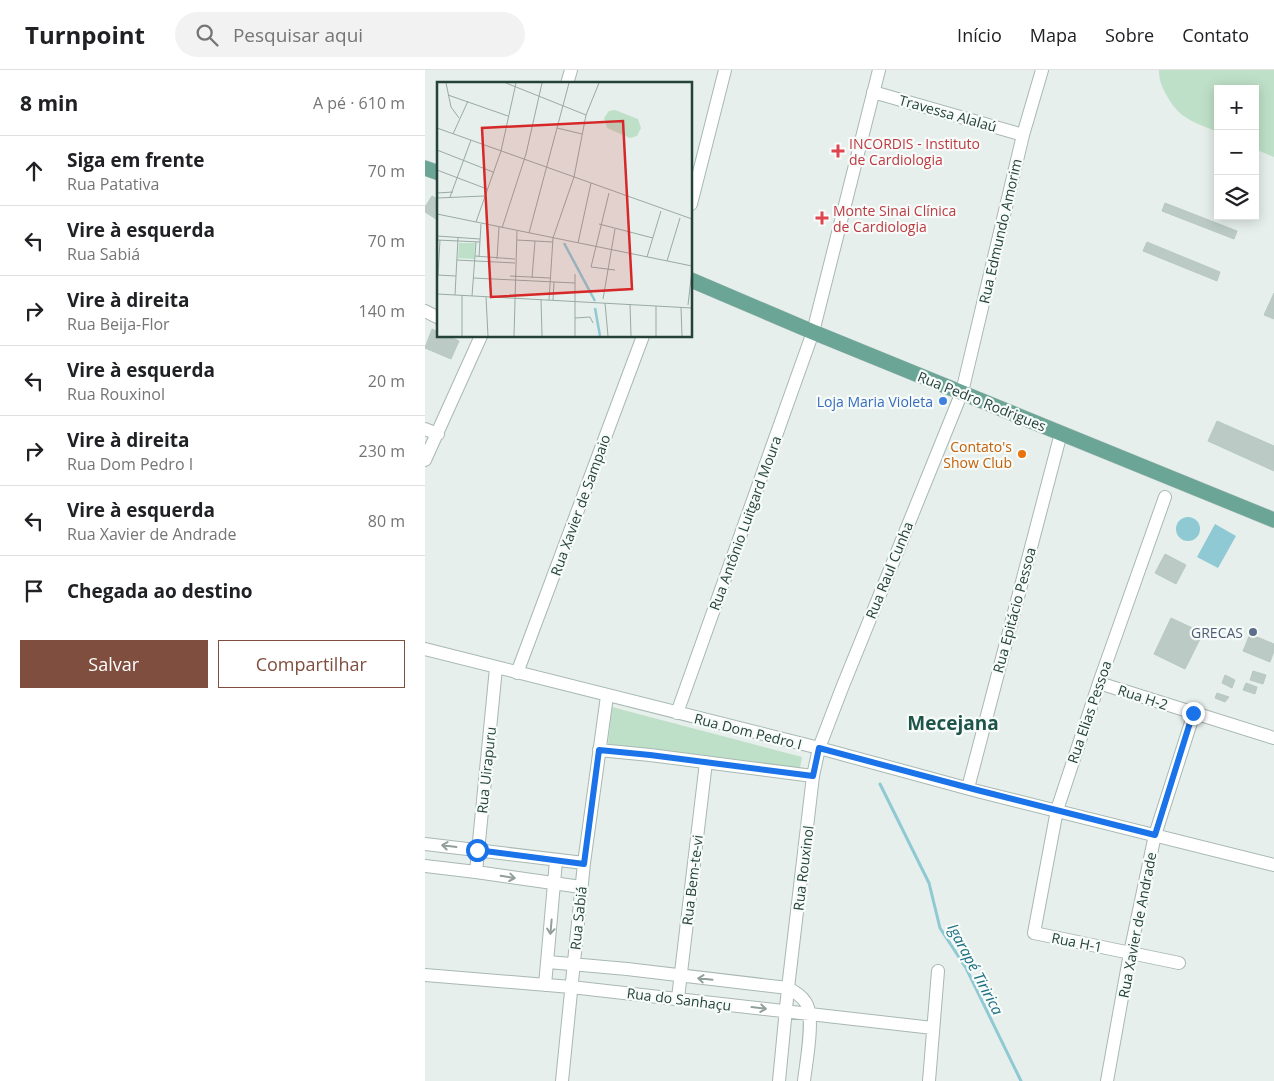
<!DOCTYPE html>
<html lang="pt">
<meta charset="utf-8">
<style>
body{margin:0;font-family:"Open Sans",sans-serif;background:#f2f2f2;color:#202124}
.controls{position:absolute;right:15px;top:15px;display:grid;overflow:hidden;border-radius:0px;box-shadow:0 2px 12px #0003}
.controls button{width:45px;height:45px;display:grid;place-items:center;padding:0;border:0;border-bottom:1px solid #e0e0e0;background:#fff;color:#202124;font:25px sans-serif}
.stop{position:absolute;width:15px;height:15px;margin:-11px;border:4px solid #1a73e8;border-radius:50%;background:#fff}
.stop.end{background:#1a73e8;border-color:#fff;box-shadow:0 1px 5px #0008}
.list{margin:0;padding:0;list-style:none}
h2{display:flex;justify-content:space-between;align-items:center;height:65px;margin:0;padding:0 20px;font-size:21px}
h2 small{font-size:16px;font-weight:400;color:#757577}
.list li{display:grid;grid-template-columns:32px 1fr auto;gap:15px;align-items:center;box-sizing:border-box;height:70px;padding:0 20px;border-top:1px solid #e0e0e0}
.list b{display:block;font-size:19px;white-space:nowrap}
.list p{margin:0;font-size:16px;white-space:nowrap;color:#757577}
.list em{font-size:16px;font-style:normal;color:#757577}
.actions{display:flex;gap:10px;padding:15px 20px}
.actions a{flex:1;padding:11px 0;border:1px solid #7f4e3f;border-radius:0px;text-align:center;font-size:18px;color:#7f4e3f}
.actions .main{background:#7f4e3f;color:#fff}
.icon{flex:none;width:28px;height:28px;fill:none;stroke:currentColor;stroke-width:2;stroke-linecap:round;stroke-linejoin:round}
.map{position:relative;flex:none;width:849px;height:1011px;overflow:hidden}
header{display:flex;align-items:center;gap:30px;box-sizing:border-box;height:70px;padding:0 25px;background:#fff;border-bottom:1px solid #e0e0e0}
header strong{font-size:24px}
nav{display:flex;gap:28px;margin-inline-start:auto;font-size:18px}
.search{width:350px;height:45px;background:#f2f2f2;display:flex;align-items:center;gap:12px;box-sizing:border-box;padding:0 18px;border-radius:28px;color:#757577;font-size:19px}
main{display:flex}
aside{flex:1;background:#fff}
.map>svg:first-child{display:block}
.green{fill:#bfe0c8}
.water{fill:#8ec9d4}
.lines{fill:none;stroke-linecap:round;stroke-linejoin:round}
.stream{stroke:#8ec9d4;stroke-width:3}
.building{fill:#bbcac4;stroke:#b8c9c2}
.minor-casing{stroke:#a8b8b2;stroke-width:14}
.major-casing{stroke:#c2cac8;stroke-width:16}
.minor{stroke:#fff;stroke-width:12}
.major{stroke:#6aa596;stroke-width:15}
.oneway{stroke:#92a09c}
.route{stroke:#1a73e8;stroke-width:6}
.health-dot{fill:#e0444e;stroke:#f7fbf9;stroke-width:2}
.shop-dot{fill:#3f7fe0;stroke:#f7fbf9;stroke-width:2}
.food-dot{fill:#e8710a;stroke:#f7fbf9;stroke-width:2}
.service-dot{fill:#5c6f8a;stroke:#f7fbf9;stroke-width:2}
.labels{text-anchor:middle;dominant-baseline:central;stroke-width:4.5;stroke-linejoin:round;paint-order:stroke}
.street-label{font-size:14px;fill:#24423a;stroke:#f7fbf9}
.health-label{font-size:14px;fill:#be3a42;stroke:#f7fbf9;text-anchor:start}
.shop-label{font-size:14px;fill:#366cbe;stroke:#f7fbf9;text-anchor:end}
.food-label{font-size:14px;fill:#c56008;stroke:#f7fbf9;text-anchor:end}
.service-label{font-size:14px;fill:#4e5e75;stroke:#f7fbf9;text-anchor:end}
.water-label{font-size:15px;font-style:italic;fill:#1c6f80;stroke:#f7fbf9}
.district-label{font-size:19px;font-weight:bold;fill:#1f5548;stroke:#f7fbf9}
.inset-river{fill:none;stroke:#8ec9d4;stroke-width:2.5}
.inset-road{fill:none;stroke:#98aaa4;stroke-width:1}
.view{fill:#d62828;fill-opacity:0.15;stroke:#d62828;stroke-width:2.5}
.inset-edge{fill:none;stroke:#24423a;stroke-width:2.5}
</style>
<header>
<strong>Turnpoint</strong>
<div class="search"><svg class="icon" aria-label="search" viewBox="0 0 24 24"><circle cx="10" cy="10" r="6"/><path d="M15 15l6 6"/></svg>Pesquisar aqui</div>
<nav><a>Início</a><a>Mapa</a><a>Sobre</a><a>Contato</a></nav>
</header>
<main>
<aside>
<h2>8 min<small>A pé · 610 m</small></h2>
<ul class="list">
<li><svg class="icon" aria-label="ahead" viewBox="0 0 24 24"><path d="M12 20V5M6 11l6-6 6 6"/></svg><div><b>Siga em frente</b><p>Rua Patativa</p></div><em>70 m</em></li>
<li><svg class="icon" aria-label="left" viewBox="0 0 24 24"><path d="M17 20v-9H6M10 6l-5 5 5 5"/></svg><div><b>Vire à esquerda</b><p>Rua Sabiá</p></div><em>70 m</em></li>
<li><svg class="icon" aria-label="right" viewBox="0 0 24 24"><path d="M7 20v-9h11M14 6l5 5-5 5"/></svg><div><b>Vire à direita</b><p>Rua Beija-Flor</p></div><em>140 m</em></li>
<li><svg class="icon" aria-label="left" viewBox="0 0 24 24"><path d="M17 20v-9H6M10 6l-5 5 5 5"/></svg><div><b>Vire à esquerda</b><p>Rua Rouxinol</p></div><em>20 m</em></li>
<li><svg class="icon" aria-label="right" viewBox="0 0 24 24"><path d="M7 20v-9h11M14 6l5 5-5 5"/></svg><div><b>Vire à direita</b><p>Rua Dom Pedro I</p></div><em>230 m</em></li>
<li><svg class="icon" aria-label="left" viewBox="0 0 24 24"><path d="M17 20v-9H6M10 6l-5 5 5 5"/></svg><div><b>Vire à esquerda</b><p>Rua Xavier de Andrade</p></div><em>80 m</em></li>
<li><svg class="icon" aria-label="arrive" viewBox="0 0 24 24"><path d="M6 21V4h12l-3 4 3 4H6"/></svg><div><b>Chegada ao destino</b></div></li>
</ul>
<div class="actions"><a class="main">Salvar</a><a>Compartilhar</a></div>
</aside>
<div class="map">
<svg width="849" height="1011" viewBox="0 0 849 1011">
<rect width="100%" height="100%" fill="#e6efeb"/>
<!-- green -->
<path class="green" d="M734 0H849V87L830 79V19H793V62C771 53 754 49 742 26 737 17 734 11 734 0Z
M187 637 377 687 375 698 183 674Z"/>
<!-- water -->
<path class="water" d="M751 459a12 12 0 1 1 24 0a12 12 0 1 1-24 0Z
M790 454 811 466 793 498 772 487Z"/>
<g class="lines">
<!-- stream -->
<path class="stream" d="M455 714 504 813 515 858 541 898 596 1011"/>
</g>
<!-- building -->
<path class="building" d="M7 126 14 130V144L11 149 0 142V137Z
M740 133 812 161 809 169 737 141Z
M722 172 795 202 792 211 718 181Z
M849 223V249L839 245Z
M7 259 14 262V266H24L34 271 26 289 0 278Z
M792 351 849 376V401L783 371Z
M740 484 761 495 751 514 730 503Z
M746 548 778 563 760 599 729 584Z
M825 564 849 574V581L845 592 818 581Z
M828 601 841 605 838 614 825 610Z
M800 605 810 610 807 618 797 613Z
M821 613 832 617 830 624 818 620Z
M792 623 804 627 800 632 790 628Z"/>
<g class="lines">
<defs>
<path id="minor" d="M142 14 146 0
M448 22 598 65
M266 134 300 0
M0 241 14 248
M0 359 13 364
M0 390 56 266
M740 427 674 613 632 740 609 863 754 893
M0 579 394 678 552 721 849 795
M92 603 218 266
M674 613 849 668
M252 643 388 262 454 0
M174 680 225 685 388 706
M543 718 636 363
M0 774 159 793
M0 796 51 802 156 817
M51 802 71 598
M123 892 202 899 363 918C370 922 377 926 381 933 390 947 381 993 379 1011
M0 905 146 917 508 958
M120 915 131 791
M253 928 281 692
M137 1011 159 793 182 626
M354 1011 363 918 388 706 394 678 417 618 537 322 598 65 617 0
M504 1011 513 901
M682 1011 705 883 730 765 769 643"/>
<path id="major" d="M0 98 14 103
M266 210 388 262 849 450"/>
</defs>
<!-- minor casing -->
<use href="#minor" class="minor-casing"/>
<!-- major casing -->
<use href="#major" class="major-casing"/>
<!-- minor -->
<use href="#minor" class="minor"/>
<!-- major -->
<use href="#major" class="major"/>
</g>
<!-- one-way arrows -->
<defs><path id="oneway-shaft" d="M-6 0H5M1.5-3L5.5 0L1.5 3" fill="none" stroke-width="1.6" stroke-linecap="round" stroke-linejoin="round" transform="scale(1.25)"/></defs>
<g class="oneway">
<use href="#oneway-shaft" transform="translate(24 776) rotate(-173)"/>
<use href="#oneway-shaft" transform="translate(83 807) rotate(9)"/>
<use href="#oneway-shaft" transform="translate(126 857) rotate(95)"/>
<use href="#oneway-shaft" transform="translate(280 909) rotate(-174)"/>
<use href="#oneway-shaft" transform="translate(334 938) rotate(7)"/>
</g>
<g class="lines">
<!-- route -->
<path class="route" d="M52 780 159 794 174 680 225 685 388 706 394 678 552 720 730 765 768 643"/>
</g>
<!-- markers -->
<g class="health-dot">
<path d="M410.5 73.5h5v5h5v5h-5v5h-5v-5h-5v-5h5z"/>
<path d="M394.5 140.5h5v5h5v5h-5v5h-5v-5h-5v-5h5z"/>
</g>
<circle class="shop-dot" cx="518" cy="331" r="5"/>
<circle class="food-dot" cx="597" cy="384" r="5"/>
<circle class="service-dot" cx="828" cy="562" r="5"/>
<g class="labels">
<!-- street labels -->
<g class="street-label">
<text transform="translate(523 43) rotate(16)">Travessa Alalaú</text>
<text transform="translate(575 161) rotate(-77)">Rua Edmundo Amorim</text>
<text transform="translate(557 331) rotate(22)">Rua Pedro Rodrigues</text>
<text transform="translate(155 435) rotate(-70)">Rua Xavier de Sampaio</text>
<text transform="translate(320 453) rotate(-70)">Rua Antônio Luitgard Moura</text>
<text transform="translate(464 500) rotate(-68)">Rua Raul Cunha</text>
<text transform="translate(589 540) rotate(-75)">Rua Epitácio Pessoa</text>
<text transform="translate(718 627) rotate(18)">Rua H-2</text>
<text transform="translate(664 642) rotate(-71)">Rua Elias Pessoa</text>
<text transform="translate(323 661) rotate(14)">Rua Dom Pedro I</text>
<text transform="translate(61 700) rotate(-84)">Rua Uirapuru</text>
<text transform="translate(378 798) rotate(-83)">Rua Rouxinol</text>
<text transform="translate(267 810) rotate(-83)">Rua Bem-te-vi</text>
<text transform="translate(153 848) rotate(-84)">Rua Sabiá</text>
<text transform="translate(712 855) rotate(-79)">Rua Xavier de Andrade</text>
<text transform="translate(652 872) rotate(11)">Rua H-1</text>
<text transform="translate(254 929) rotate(7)">Rua do Sanhaçu</text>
</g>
<!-- health labels -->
<g class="health-label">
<text x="424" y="73">INCORDIS - Instituto<tspan x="424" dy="16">de Cardiologia</tspan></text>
<text x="408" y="140">Monte Sinai Clínica<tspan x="408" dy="16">de Cardiologia</tspan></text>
</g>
<!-- shop labels -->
<g class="shop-label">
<text x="508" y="331">Loja Maria Violeta</text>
</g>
<!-- food labels -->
<g class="food-label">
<text x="587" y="376">Contato's<tspan x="587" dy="16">Show Club</tspan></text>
</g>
<!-- service labels -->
<g class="service-label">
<text x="818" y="562">GRECAS</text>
</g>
<!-- water labels -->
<g class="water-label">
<text transform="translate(551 899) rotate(62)">Igarapé Tiririca</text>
</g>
<!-- district labels -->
<g class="district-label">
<text x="528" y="653">Mecejana</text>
</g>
</g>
<!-- overview -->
<g transform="translate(12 12)">
<rect width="255" height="255" fill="#e6efeb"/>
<path d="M178 28 201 37 204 46 200 54 193 56 170 46 167 36 172 29ZM22 161H38L37 177 21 176Z" fill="#bfe0c8"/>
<path class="inset-river" d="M127 161 158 219M158 226 163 254"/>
<path class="inset-road" d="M9 1 14 25 22 36M69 1 149 33M11 13 71 34M0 46 255 137M120 46 145 52M16 52 31 19M0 68 56 90M0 88 50 107M0 111 16 110M172 111 154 185 178 188M13 115 34 58M0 116 47 114M0 132 255 184M39 140 64 69 79 1M162 142 216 156M65 146 89 72 105 1M92 151 132 1M0 154 43 157M0 158 43 160M80 158 116 160M141 161 154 101M38 174 78 177M42 175 44 142M210 175 224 129M60 177 62 145M20 178 78 181M230 179 243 136M138 192V254M0 193 19 194M1 193 3 158M73 194 113 196M36 196 138 201M95 196 98 159M0 212 255 226M18 213 21 156M25 213V254M35 214 39 160M49 215 51 254M104 217 105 254M166 217 178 147M112 218 116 156 137 95 149 33 162 1M116 218 117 200M168 221 171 254M193 222 194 254M251 223 255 188M219 224V254M244 226 245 254M138 236 153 235 156 241M77 254 80 149"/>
<path class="view" d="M186 39 195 207 54 215 45 46Z"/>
<rect width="255" height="255" class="inset-edge"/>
</g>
</svg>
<div class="controls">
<button>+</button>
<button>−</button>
<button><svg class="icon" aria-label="layers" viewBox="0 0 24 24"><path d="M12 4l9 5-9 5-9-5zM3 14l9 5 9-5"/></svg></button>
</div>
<div class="stop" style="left:52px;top:780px"></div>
<div class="stop end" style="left:768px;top:643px"></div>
</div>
</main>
